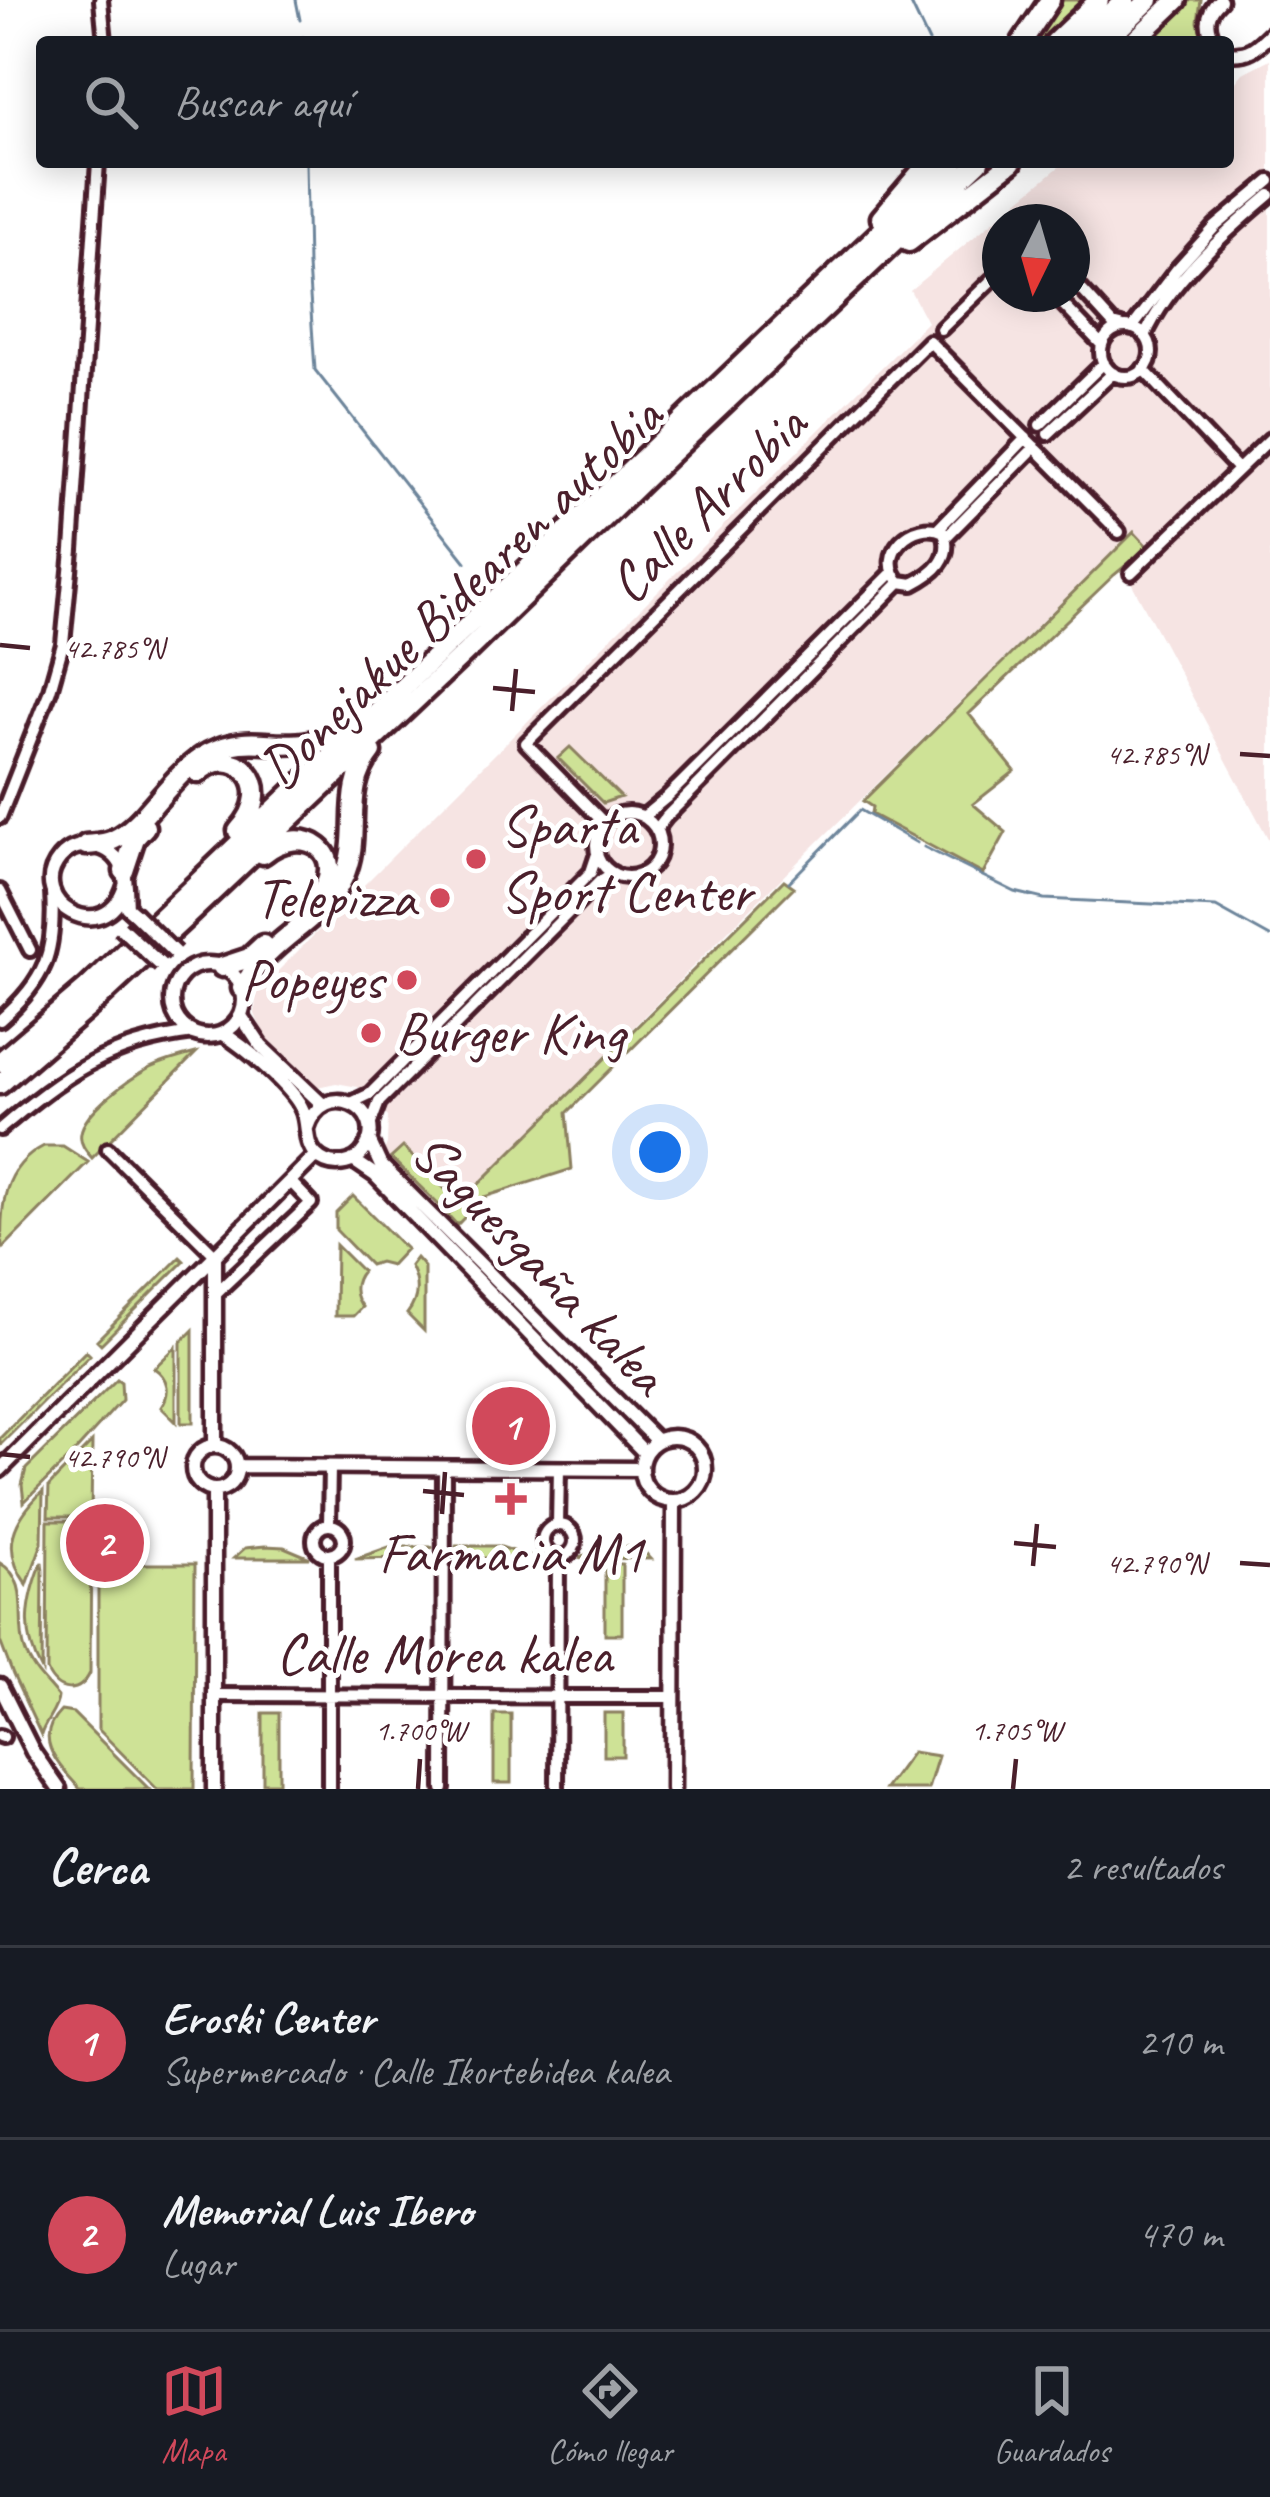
<!DOCTYPE html>
<html lang="es">
<meta charset="utf-8">
<style>
body{margin:0;font-family:Caveat,sans-serif;background:#242831;color:#f1f3f6}
.compass{position:absolute;left:982px;top:204px;width:108px;height:108px;border-radius:50%;background:#171b24;box-shadow:0 6px 30px #0003;rotate:185deg}
.you{position:absolute;left:660px;top:1152px;width:42px;height:42px;margin:-30px;border:9px solid #fff;border-radius:50%;background:#1a73e8;box-shadow:0 0 0 18px #1a73e833}
.badge{display:grid;place-items:center;width:78px;height:78px;border-radius:50%;background:#d1495b;color:#fff;font-size:39px;font-weight:700}
.pin{position:absolute;translate:-50% -50%;border:6px solid #fff;box-shadow:0 3px 12px #0006}
.list{margin:0;padding:0;list-style:none}
h2{display:flex;justify-content:space-between;align-items:center;height:156px;margin:0;padding:0 48px;font-size:51px}
h2 small{font-size:39px;font-weight:400;color:#9ea1a6}
.list li{display:grid;grid-template-columns:78px 1fr auto;gap:36px;align-items:center;box-sizing:border-box;height:192px;padding:0 48px;border-top:3px solid #363941}
.list b{display:block;font-size:45px;white-space:nowrap}
.list p{margin:0;font-size:39px;white-space:nowrap;color:#9ea1a6}
.list em{font-size:39px;font-style:normal;color:#9ea1a6}
.icon{flex:none;width:66px;height:66px;fill:none;stroke:currentColor;stroke-width:2;stroke-linecap:round;stroke-linejoin:round}
.map{position:relative;flex:none;width:1270px;height:1789px;overflow:hidden}
.search{position:absolute;background:#171b24;box-shadow:0 6px 30px #0003;left:36px;right:36px;top:36px;height:132px;display:flex;align-items:center;gap:30px;box-sizing:border-box;padding:0 42px;border-radius:12px;color:#9ea1a6;font-size:45px}
.sheet{height:540px;background:#171b24}
nav{display:flex;justify-content:space-around;align-items:center;box-sizing:border-box;height:168px;border-top:3px solid #363941;background:#171b24;font-size:33px;color:#9ea1a6}
nav a{display:grid;justify-items:center;gap:6px}
nav .on{color:#d1495b}
.map>svg:first-child{display:block}
.built{fill:#f6e4e3;fill-rule:evenodd}
.green{fill:#cee296;stroke:#8c8060;stroke-width:3}
.lines{fill:none;stroke-linecap:round;stroke-linejoin:round}
.stream{stroke:#6d859b;stroke-width:3}
.minor-casing{stroke:#4a1f2b;stroke-width:20}
.tertiary-casing{stroke:#4a1f2b;stroke-width:21}
.motorway-casing{stroke:#4a1f2b;stroke-width:27}
.minor{stroke:#fff;stroke-width:10}
.tertiary{stroke:#fff;stroke-width:12}
.motorway{stroke:#fff;stroke-width:18}
.tertiary-bridge-casing{stroke:#4a1f2b;stroke-width:21;stroke-linecap:butt}
.tertiary-bridge{stroke:#fff;stroke-width:12}
.ticks{fill:none;stroke:#4a1f2b;stroke-width:4.5}
.poi-dot{fill:#d1495b;stroke:#fff;stroke-width:4.5}
.labels{text-anchor:middle;dominant-baseline:central;stroke-width:10;stroke-linejoin:round;paint-order:stroke}
.street-label{font-size:57px;fill:#4a1f2b;stroke:#fff}
.poi-label{font-size:57px;fill:#4a1f2b;stroke:#fff;text-anchor:start}
.ticks-label{font-size:30px;text-anchor:middle;fill:#4a1f2b;stroke:#fff;stroke-width:10;stroke-linejoin:round;paint-order:stroke}
</style>
<div class="map">
<svg width="1270" height="1789" viewBox="0 0 1270 1789">
<rect width="100%" height="100%" fill="#fff"/>
<filter id="ink" filterUnits="userSpaceOnUse"><feTurbulence type="fractalNoise" baseFrequency=".00833" numOctaves="2"/><feDisplacementMap in="SourceGraphic" scale="24" xChannelSelector="R" yChannelSelector="G"/><feConvolveMatrix kernelMatrix="1 2 1 2 8 2 1 2 1" color-interpolation-filters="sRGB"/></filter>
<g filter="url(#ink)">
<!-- built -->
<path class="built" d="M1270 59V842L1124 569 1147 547 1133 531 728 931 442 1221 381 1158 387 1144 388 1117 358 1087 336 1083 317 1087 264 1035 255 1014 256 993 927 322 910 290 1065 162H1228V92L1243 73ZM1000 222H1072V294H1000Z"/>
<!-- green -->
<path class="green" d="M1053 0H1084L1043 42H1027Z
M1190 0H1201L1198 22 1203 42H1145Z
M1134 532 1148 547 1114 575 969 714 1015 771 973 804 1006 832 983 874 871 814 872 807 863 801Z
M570 747 621 797 603 803 558 758Z
M784 880 794 887 567 1113 572 1169 484 1197 457 1225 448 1215Z
M196 1053 92 1158C86 1151 79 1143 81 1133 84 1111 131 1078 150 1068 165 1061 180 1057 196 1053Z
M44 1146H63L88 1162 2 1249C0 1207 3 1167 44 1146Z
M403 1147 455 1199 444 1210 391 1158Z
M353 1196 406 1249 391 1265 379 1262 370 1265 336 1230V1213Z
M336 1245 362 1271C352 1283 353 1296 362 1307L353 1316H335Z
M180 1257 184 1261 101 1344 97 1340Z
M416 1258 424 1267V1331L407 1314C419 1299 419 1283 410 1266Z
M193 1330V1423H181V1342Z
M176 1347V1422L161 1407C171 1393 169 1378 154 1368Z
M86 1351 90 1355 0 1445V1438Z
M117 1379 121 1382 122 1400 72 1455 24 1502 22 1485 26 1469Z
M92 1442 91 1517H48L49 1486Z
M43 1491 42 1543 27 1585C0 1548 13 1520 43 1491Z
M48 1521H91L90 1673C79 1696 57 1693 47 1671Z
M265 1546 284 1547 310 1558H234L245 1548Z
M455 1546H498L534 1558H483Z
M616 1546 640 1547 651 1559 579 1558 602 1547Z
M389 1547H433L405 1558 355 1559Z
M42 1562 43 1571 42 1671C21 1634 27 1600 42 1562Z
M0 1563C32 1581 15 1620 25 1650 31 1669 46 1682 58 1697 58 1709 44 1723 41 1735L13 1675 0 1641Z
M98 1564H195L194 1789H157L98 1729Z
M605 1564H622V1634H605Z
M61 1711 73 1713 149 1789H80C58 1764 32 1740 61 1711Z
M263 1713H279V1783H263Z
M604 1713H623V1756H604Z
M494 1714H511V1783H494Z
M912 1752 938 1756 928 1789H885Z"/>
<g class="lines">
<!-- stream -->
<path class="stream" d="M296 0 300 20
M909 0 929 42
M303 37V42
M306 162 308 266 315 370 466 562
M924 847 1015 892 1044 899 1216 907 1270 937
M789 882 860 810 917 843"/>
<defs>
<path id="minor" d="M101 0 105 42
M1072 279 1113 324 1121 326
M1053 294 1102 345
M1101 352a25 25 0 1 1 50 0a25 25 0 1 1-50 0Z
M1132 328 1177 269 1215 227 1270 181
M941 329 1000 272
M1145 336C1168 283 1226 232 1270 195
M1143 369 1238 469
M1040 425 1104 363
M1048 434 1113 373
M938 529 1026 438
M946 537 1035 447
M1131 573 1270 439
M596 845a32 32 0 1 1 64 0a32 32 0 1 1-64 0Z
M0 817 50 690 63 644 72 550 98 162
M643 817 666 798 892 573
M604 823 526 743 929 341 1119 532
M656 830 666 817 900 582 913 584C935 573 953 558 944 532 914 517 874 555 900 582
M0 891 30 950
M0 1020C46 980 56 952 52 892
M351 1103 370 1094 591 872 597 854
M370 1126 379 1102 600 881 613 873
M0 1129C64 1075 108 1043 194 1033
M108 1149 215 1255
M215 1294 311 1203 290 1181
M543 1541a16 16 0 1 1 32 0a16 16 0 1 1-32 0Z
M329 1525 330 1467
M558 1525 559 1468
M314 1540a15 15 0 1 1 30 0a15 15 0 1 1-30 0Z
M329 1555V1789
M214 1695 673 1697
M0 1736 3 1737
M443 1789 444 1468
M557 1789 558 1557"/>
<path id="tertiary" d="M1215 42C1205 26 1206 13 1220 0
M1228 53C1248 56 1257 47 1270 34
M125 886C105 951 24 901 60 858 78 837 113 843 123 869 127 881 126 895 127 907L135 914
M172 1000a36 36 0 1 1 72 0a36 36 0 1 1-72 0Z
M241 1016 261 1046 323 1105
M222 1033C244 1046 294 1088 303 1111 309 1126 304 1143 316 1155 330 1169 355 1166 365 1149 390 1110 324 1075 307 1128
M369 1140 380 1164 657 1441
M353 1160 375 1175 645 1453
M215 1255V1446
M641 1469a32 32 0 1 1 64 0a32 32 0 1 1-64 0Z
M193 1468a22 22 0 1 1 44 0a22 22 0 1 1-44 0Z
M237 1466 641 1469
M0 1470 316 1155
M0 1686 33 1752 59 1789
M214 1789V1490
M673 1789 674 1501"/>
<path id="motorway" d="M1022 42 1050 0
M1055 42 1099 0
M1080 42 1125 0
M1105 42 1149 0
M1133 42 1177 0
M881 218 929 162
M909 242 1012 162
M198 773C231 740 282 783 238 831
M86 845C94 844 105 844 113 840 146 826 170 773 209 753 248 733 271 749 309 742 327 739 343 727 357 716
M263 854C304 820 353 855 316 899
M124 871 135 838 145 827
M222 967 249 958 263 945
M242 988C247 981 252 972 258 965 283 933 326 916 343 878 364 834 339 794 372 752
M0 1062 87 988 954 162
M0 1084 97 1000 185 918 464 654 667 457 979 162"/>
</defs>
<!-- minor casing -->
<use href="#minor" class="minor-casing"/>
<!-- tertiary casing -->
<use href="#tertiary" class="tertiary-casing"/>
<!-- motorway casing -->
<use href="#motorway" class="motorway-casing"/>
<!-- minor -->
<use href="#minor" class="minor"/>
<!-- tertiary -->
<use href="#tertiary" class="tertiary"/>
<!-- motorway -->
<use href="#motorway" class="motorway"/>
<defs>
<path id="tertiary-bridge" d="M135 914 175 953
M120 927 161 965"/>
</defs>
<!-- tertiary-bridge casing -->
<use href="#tertiary-bridge" class="tertiary-bridge-casing"/>
<!-- tertiary-bridge -->
<use href="#tertiary-bridge" class="tertiary-bridge"/>
</g>
</g>
<!-- ticks -->
<path class="ticks" d="M0 645 30 648M493 688 535 692M512 711 516 669M1240 754 1270 756M0 1454 30 1457M423 1491 464 1495M442 1514 445 1472M1014 1543 1056 1547M1240 1563 1270 1565M1033 1566 1037 1524M418 1789 420 1759M1013 1789 1016 1759"/>
<!-- markers -->
<g class="poi-dot">
<circle cx="476" cy="859" r="12"/>
<circle cx="440" cy="898" r="12"/>
<circle cx="407" cy="980" r="12"/>
<circle cx="371" cy="1033" r="12"/>
<path d="M505 1481h12v12h12v12h-12v12h-12v-12h-12v-12h12z"/>
</g>
<g class="labels">
<!-- street labels -->
<g class="street-label">
<text transform="translate(707 504) rotate(-45)">Calle Arrobia</text>
<text transform="translate(460 592) rotate(-44)">Donejakue Bidearen autobia</text>
<text transform="translate(540 1263) rotate(46)">Saguesgaña kalea</text>
<text x="444" y="1654">Calle Morea kalea</text>
</g>
<!-- poi labels -->
<g class="poi-label">
<text x="500" y="826">Sparta<tspan x="500" dy="66">Sport Center</tspan></text>
<text x="416" y="898" text-anchor="end">Telepizza</text>
<text x="383" y="980" text-anchor="end">Popeyes</text>
<text x="395" y="1033">Burger King</text>
<text x="511" y="1553" text-anchor="middle">Farmacia M1</text>
</g>
</g>
<g class="ticks-label">
<text x="114" y="658">42.785°N</text>
<text x="1156" y="764">42.785°N</text>
<text x="114" y="1467">42.790°N</text>
<text x="1156" y="1573">42.790°N</text>
<text x="420" y="1740">1.700°W</text>
<text x="1016" y="1740">1.705°W</text>
</g>
</svg>
<svg class="compass" viewBox="-18 -18 36 36"><path d="M0-13l5 13h-10z" fill="#e53935"/><path d="M0 13l5-13h-10z" fill="#9ea1a6"/></svg>
<div class="you"></div>
<div class="pin badge" style="left:511px;top:1426px">1</div>
<div class="pin badge" style="left:105px;top:1543px">2</div>
<div class="search"><svg class="icon" aria-label="search" viewBox="0 0 24 24"><circle cx="10" cy="10" r="6"/><path d="M15 15l6 6"/></svg>Buscar aquí</div>
</div>
<section class="sheet">
<h2>Cerca<small>2 resultados</small></h2>
<ul class="list">
<li><span class="badge">1</span><div><b>Eroski Center</b><p>Supermercado · Calle Ikortebidea kalea</p></div><em>210 m</em></li>
<li><span class="badge">2</span><div><b>Memorial Luis Ibero</b><p>Lugar</p></div><em>470 m</em></li>
</ul>
</section>
<nav>
<a class="on"><svg class="icon" aria-label="map" viewBox="0 0 24 24"><path d="M3 6l6-2 6 2 6-2v14l-6 2-6-2-6 2zM9 4v14M15 6v14"/></svg>Mapa</a>
<a><svg class="icon" aria-label="directions" viewBox="0 0 24 24"><path d="M12 3l9 9-9 9-9-9zM9 14v-3h6M13 9l2 2-2 2"/></svg>Cómo llegar</a>
<a><svg class="icon" aria-label="saved" viewBox="0 0 24 24"><path d="M7 4h10v16l-5-4-5 4z"/></svg>Guardados</a>
</nav>
